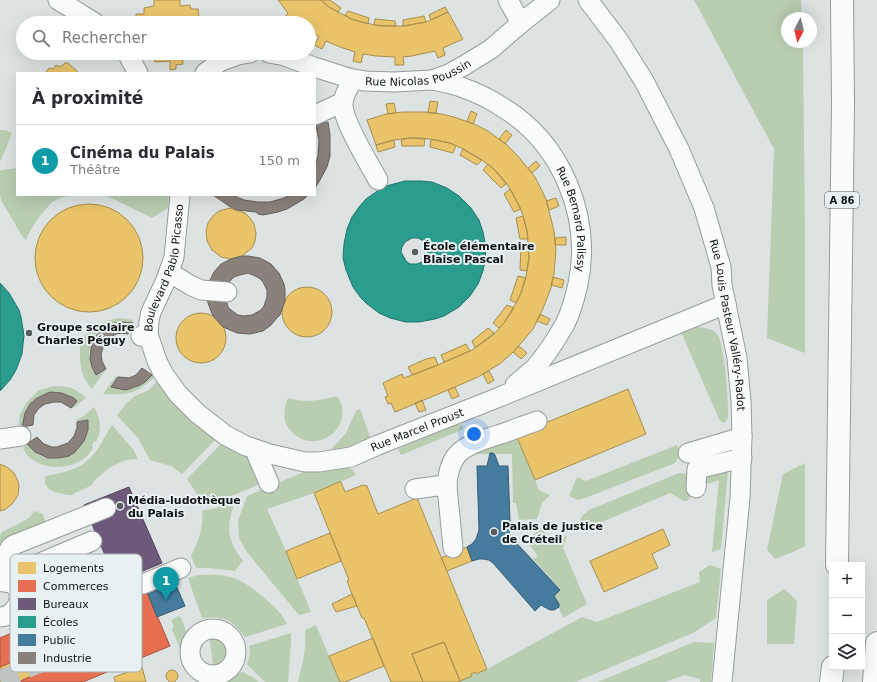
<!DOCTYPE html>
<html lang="fr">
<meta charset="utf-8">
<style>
body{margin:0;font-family:"DejaVu Sans",sans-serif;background:#f7f7f7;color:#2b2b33}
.controls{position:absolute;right:12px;bottom:12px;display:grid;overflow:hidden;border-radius:0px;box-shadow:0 4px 16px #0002}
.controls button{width:36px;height:36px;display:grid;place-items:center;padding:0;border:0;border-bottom:1px solid #e1e1e2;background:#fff;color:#2b2b33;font:20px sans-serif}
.compass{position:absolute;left:781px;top:12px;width:36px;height:36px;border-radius:50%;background:#fff;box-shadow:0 4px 16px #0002;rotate:187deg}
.you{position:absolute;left:474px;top:434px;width:14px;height:14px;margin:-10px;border:3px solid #fff;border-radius:50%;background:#1a73e8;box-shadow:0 0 0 6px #1a73e833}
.badge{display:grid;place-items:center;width:26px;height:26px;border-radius:50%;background:#111827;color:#fff;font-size:13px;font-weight:700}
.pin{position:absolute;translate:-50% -33px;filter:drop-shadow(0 1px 2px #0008)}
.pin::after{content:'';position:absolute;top:21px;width:14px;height:12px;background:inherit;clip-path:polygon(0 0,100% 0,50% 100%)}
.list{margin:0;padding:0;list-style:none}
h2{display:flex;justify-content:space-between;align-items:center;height:52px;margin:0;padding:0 16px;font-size:17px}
h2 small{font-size:13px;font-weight:400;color:#7c7c81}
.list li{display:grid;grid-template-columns:26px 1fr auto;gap:12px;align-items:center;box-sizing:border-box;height:72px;padding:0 16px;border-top:1px solid #e1e1e2}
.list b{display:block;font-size:15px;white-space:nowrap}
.list p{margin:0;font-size:13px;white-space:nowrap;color:#7c7c81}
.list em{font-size:13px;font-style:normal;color:#7c7c81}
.icon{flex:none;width:22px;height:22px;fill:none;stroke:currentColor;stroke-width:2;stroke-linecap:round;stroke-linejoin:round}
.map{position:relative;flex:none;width:877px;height:682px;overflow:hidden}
.search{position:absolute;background:#fff;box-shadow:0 4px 16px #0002;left:16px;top:16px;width:300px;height:44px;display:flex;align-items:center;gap:10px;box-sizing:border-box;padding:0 14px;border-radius:22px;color:#7c7c81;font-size:15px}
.panel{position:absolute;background:#fff;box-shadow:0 4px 16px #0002;left:16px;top:72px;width:300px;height:124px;border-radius:0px}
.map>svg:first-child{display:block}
.green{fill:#b9cdb1}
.homes{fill:#e9c46a;stroke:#a88f50}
.shops{fill:#e76f51;stroke:#a7543f}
.offices{fill:#6d597a;stroke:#51445b}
.schools{fill:#2a9d8f;stroke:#22746a;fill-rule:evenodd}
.public{fill:#457b9d;stroke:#355c74}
.industry{fill:#8a817c;stroke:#66605d}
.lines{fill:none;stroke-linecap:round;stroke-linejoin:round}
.minor-tunnel{stroke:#bec3c3;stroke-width:19;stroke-dasharray:19 10;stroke-linecap:butt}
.minor-casing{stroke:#989b9b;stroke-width:21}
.highway-casing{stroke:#989b9b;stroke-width:24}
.minor{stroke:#fafbfb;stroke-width:19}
.highway{stroke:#fafbfb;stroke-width:22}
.poi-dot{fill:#585c5c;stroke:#e8f1f1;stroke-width:1.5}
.labels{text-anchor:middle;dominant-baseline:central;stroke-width:4;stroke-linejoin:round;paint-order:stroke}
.shield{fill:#e8f1f1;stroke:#525656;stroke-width:1}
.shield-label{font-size:10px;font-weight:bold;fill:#111414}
.street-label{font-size:11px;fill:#111414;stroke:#e8f1f1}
.poi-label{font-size:11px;font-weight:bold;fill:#111414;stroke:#e8f1f1;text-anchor:start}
.key{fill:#e8f1f1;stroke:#a8afaf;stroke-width:1}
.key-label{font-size:11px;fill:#111414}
</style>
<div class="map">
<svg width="877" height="682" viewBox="0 0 877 682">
<rect width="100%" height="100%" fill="#dde2e2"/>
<!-- green -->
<path class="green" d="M694 0H801L802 18H787V42H803L805 243V353L767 338 774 149Z
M0 130H5L12 133 7 146 0 162Z
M17 168V195H78C71 196 63 196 56 200 53 201 49 205 47 208 37 218 32 227 26 240L22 236 1 200 0 195V171L2 170Z
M105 195H169L168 208 152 218Z
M120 318 133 320V323C102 318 76 349 97 375L106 369 92 389C78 374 80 359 80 340 93 328 102 320 120 318Z
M697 327C704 328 712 328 717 334 724 340 729 404 728 416 728 419 726 421 724 423L720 421 681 332Z
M152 375 155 377C137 393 127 396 103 394L116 376 118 377 111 387C128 392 140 388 152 375Z
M161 377 219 436 182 474 171 466 150 460 138 438 117 415 126 404 135 396 149 390Z
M55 386C69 386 75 388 86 398L72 409 71 408 77 401C63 386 37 391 27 408 24 414 23 420 22 427H19V421L20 415 26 403 39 390Z
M337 396C339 399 341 403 342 407 347 435 312 453 292 432 282 422 283 411 288 398 305 403 320 401 337 396Z
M94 407C101 420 102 429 96 442L94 441 92 446 93 447C92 450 90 453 88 455 75 469 48 471 33 460 28 457 25 452 23 448L27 444C31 448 34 452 39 455 60 465 83 453 88 430L77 422 76 420 84 416Z
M360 409 372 442 328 453 346 433 356 411Z
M458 424 462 425 464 429 401 455 398 449Z
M112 425 133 449 138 459 126 460 110 467 95 480 92 485 71 495H68C57 492 41 491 46 476 61 473 78 470 89 459 99 450 105 436 112 425Z
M516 435 539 490 550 495 542 503 537 519 519 520 516 503H513L512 454H474Z
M225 440 251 452 258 472 253 473 255 478 259 476V481L256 486 216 502 200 504 197 494 187 479Z
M677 445C680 454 680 455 675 463L585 498 578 500 569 496 577 477 586 481Z
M805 463V546L795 551 775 559 767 550 783 474Z
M343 467 352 469 356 475 314 493 267 509 286 551 311 612 299 615 246 551 239 538 238 521 247 496 304 472Z
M721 468 728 471 721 549 712 552 719 480 701 486 703 474Z
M679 473 686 474 689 477 692 488 691 496 687 501H684L670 493 602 522 592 529 579 523 582 516 589 510Z
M236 499C226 524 226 540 243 561L235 571 208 568H196L191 556C198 542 204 527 202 511L216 508Z
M34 511 43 514 46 524 0 549V535L2 532 22 522 30 517Z
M541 529C551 538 555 539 567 536L563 548 587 604 563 618 554 596 560 589 533 559 538 556 526 541Z
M710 565 721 569 716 618 693 633 575 682H457L472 676 471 674 475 672 476 674 487 669 582 617 597 622 700 582 699 572Z
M199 575C210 575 220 574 230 577 245 580 268 600 278 611 282 614 284 619 287 624L245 637C233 620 223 615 202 618L188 578Z
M784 589 797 601 794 644H767V600Z
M179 616 181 618 190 640C188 646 186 650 187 657 188 662 190 666 189 671L172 629 174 626 171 620Z
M316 625 340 682H298C302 665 307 648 305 630Z
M291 633V643L288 682H265L247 664 250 654 249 646Z
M209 635C235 635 238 668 214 671Z
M694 642 714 643 711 682H700V679L685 675 665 682H598Z
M242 672 253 677 259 682H226L236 675Z"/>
<!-- homes -->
<path class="homes" d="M154 0H180V6L190 5 191 9H198L199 18H196V23H137L136 14H144V8L154 6Z
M278 0H321L329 7 351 19 366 23 380 26H406L415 24 426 22 448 12 463 39 443 48 445 55 438 58 435 51 412 56 403 57 404 65H395V57L376 56 363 54 361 63 353 61 355 52 340 47 326 41 322 49 314 45 319 37 309 30V23H300L294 18 290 23H285L282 21 288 13Z
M321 0H330L341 8 338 12 329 7Z
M445 7 448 12 431 20 429 15Z
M348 11 369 18 368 24 351 19 345 15Z
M424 16 426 22 403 26V20Z
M375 19 395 21 396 26 374 25Z
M154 53H182L183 64 176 65V69L170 70V61L155 62 154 59Z
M65 63H68L79 73H45L49 68 53 69 56 65 60 67Z
M430 101 438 102 436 113H428Z
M394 103 396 113 388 114 386 104Z
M471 111 477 114 473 124 467 121Z
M403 112H426L441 114 454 117 474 124 488 131 507 145 517 155 535 177 546 199 554 231 556 250 554 274 551 288 542 311 533 329 523 341 512 353 501 363 478 377 448 390 395 412 391 403 388 404 385 397 388 396 383 383 402 374 404 378 438 365 472 350 492 336 504 323 516 303 521 293 526 276 529 257 527 231 523 215 518 204 512 192 504 180 494 169 483 161 463 149 450 143 435 140 422 138H409L394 140 376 145 367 120 386 114Z
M506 130 512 135 505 144 499 139Z
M409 138 425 139 424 146H402L401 140Z
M431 139 450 143 456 146 453 153 430 147Z
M394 140 395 147 378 152 376 145Z
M463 149 474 155 482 160 477 165 460 155Z
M536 161 540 166 532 173 528 168Z
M488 164 494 169 506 184 501 188 483 170Z
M510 189 521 209 514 212 504 194Z
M556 198 559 206 549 210 546 201Z
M35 258a54 54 0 1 1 108 0a54 54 0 1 1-108 0Z
M230 208 245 213 250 218 254 224 256 233 255 241 252 248 242 256 231 259 221 257 212 250 207 241 206 231 208 223 213 216 219 211Z
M523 216 527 231 528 239H520L516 218Z
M566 237V245H555V238Z
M528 246 529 257 527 271 520 270 521 247Z
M518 276 526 278 521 293 516 303 510 300Z
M553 277 564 280 562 288 551 285Z
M282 312a25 25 0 1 1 50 0a25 25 0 1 1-50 0Z
M507 305 514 308 504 323 499 328 493 323Z
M176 338a25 25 0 1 1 50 0a25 25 0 1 1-50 0Z
M540 314 550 319 547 325 537 321Z
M488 328 494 333 475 348 472 341Z
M466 344 470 351 444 362 441 355Z
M519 346 527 353 521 359 513 352Z
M435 357 438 365 412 375 408 367 426 359Z
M489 371 494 380 488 384 483 374Z
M455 387 459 396 452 399 448 390Z
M628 389 646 434 535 480 516 435Z
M422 400 426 410 419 412 415 403Z
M0 464 7 467 14 473 18 481 19 486 18 495 13 503 6 509 0 511Z
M339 482H341L345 492 363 485 367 486 378 514 417 498 487 669 476 674 475 672 471 674 472 676 460 681 444 642 412 654 423 682H391L364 618H362L352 594 347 581 349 580 314 493Z
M663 529 670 545 652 554 658 568 604 592 590 561Z
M330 533 341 561 297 579 286 551Z
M467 547 472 561 447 571 441 558Z
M138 573 147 592 91 616 94 625 87 628 86 649 87 653 70 660 52 616 50 617 47 611Z
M352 594 357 606 336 612 332 604Z
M373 638 384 666 345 682H340L329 656Z
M62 641 70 660 18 682H0V667Z
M444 642 460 681 457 682H423L412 654Z
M142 667 146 682H115L114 677Z
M166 676a6 6 0 1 1 12 0a6 6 0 1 1-12 0Z"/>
<!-- shops -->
<path class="shops" d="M147 592 170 646 83 682H18L87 653 86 649 87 628 94 625 91 616Z
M52 616 62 641 0 667V638Z"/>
<!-- offices -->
<path class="offices" d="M129 487 162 563 47 611 36 584 105 555 84 505Z"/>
<!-- schools -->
<path class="schools" d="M405 181H421L432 182 447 188 459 196 471 208 479 220 483 232 486 248 485 261 483 271 478 284 470 296 459 307 444 316 435 319 419 322H406L390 318 379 313 366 303 361 298 353 287 346 270 343 258 344 244 347 229 352 217 359 207 366 199 383 187 390 185ZM412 238H418L422 240 425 244 427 248 428 253 426 258 422 262 417 264H410L406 261 401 252 402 247 405 242Z
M0 283 9 293 19 310 21 317 24 335 22 354 16 370 10 380 0 391Z"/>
<!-- public -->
<path class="public" d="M490 453H493L495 455 499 466H508L510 521 509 535 560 590 554 596 559 604V607L554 610H550L541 605 535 611 493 563 489 560 483 559H479L472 561 467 547 472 544 476 539 479 530 477 466H487Z
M175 583 185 606 157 617 148 594Z"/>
<!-- industry -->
<path class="industry" d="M328 122 330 135V156L327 167 320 180 315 188V165L318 156 319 141 316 125Z
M213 195H232L244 200 258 202H270L284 198 289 195H308L304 199 287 209 278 212 263 215 258 214 256 212 237 210 229 206Z
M242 256H248L260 258 271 264 279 273 284 284 285 290V301L280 315 276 319 271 325 263 331 250 334 237 333 223 327 213 316 208 303 207 296H225L228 307 231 310 238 315 244 316 252 315 261 310 264 306 267 297V290L263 282 259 278 253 275 248 273 240 275 234 277 229 282 226 289 209 282 214 272 221 264 231 259Z
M122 322 133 323 128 334 122 333 116 334 108 339 105 343 103 348 101 354 102 361 106 369 96 375 92 367 90 359 91 348 94 339 97 335 105 327 115 323Z
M142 368 152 375 145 382 140 385 126 390 120 389 111 387 118 377 129 378 136 375Z
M50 392 62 393 74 398 77 401 71 408 61 402H54L45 404 39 408 34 415 33 425 22 427 25 413 30 404 37 398Z
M88 420V430L84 441 75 452 69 456 59 458H48L35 452 27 444 37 437 44 444 52 447H57L65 444 68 443 74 436 77 428V422Z"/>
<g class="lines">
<!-- minor-tunnel -->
<path class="minor-tunnel" d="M0 680 67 652C75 644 73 638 75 628 77 620 83 613 88 606L143 584"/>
<defs>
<g id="minor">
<path d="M58 0 71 8 95 23"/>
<path d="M508 0 521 23"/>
<path id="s1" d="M588 0 619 41 644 81 679 149 704 208 721 267 722 285 737 358 741 401 742 437 740 498 722 682"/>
<path d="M127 53 138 73"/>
<path id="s2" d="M269 53 285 56 314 67 352 79 365 81 394 82 432 80 449 74 465 65 491 49 521 23 550 0"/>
<path d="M205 73 221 61 238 55 250 53"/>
<path d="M352 79C350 85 344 95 343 102 341 119 369 163 378 180"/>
<path id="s3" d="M432 80C442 82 452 84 461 87 475 92 490 99 502 107 562 143 592 217 578 284 575 298 571 312 565 324 557 338 544 358 534 369 528 374 521 379 515 385"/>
<path d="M315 115 343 102"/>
<path d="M169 272 190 285 201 290 227 292"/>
<path id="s4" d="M148 334 157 361 163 373 178 394 197 413 225 435 246 446 270 454 305 462H319L351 457 378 445 492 400 726 304"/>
<path id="s5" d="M141 336 148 334 149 321 151 312 166 280 174 257 180 195"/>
<path d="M0 439 21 436"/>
<path d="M258 450 257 455 269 483"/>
<path d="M688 453 742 437"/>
<path d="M447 487 453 548"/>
<path d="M696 488 697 469 742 458"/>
<path d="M415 489 437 486 447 487C447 477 450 463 457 455 466 444 488 438 501 434 513 430 525 425 537 421"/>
<path d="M6 582C6 574 5 557 9 550 10 547 13 545 16 544L106 508"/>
<path d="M14 584 19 576 26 569 92 541"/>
<path d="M143 584 181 568"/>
<path d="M75 605 85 628"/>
<path d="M0 617C22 616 28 581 3 582"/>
<circle cx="213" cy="652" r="23"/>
</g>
<path id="highway" d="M837 565 843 103 842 0
M831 682 833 667
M874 682 877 643"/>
</defs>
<!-- minor casing -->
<use href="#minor" class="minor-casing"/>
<!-- highway casing -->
<use href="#highway" class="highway-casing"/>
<!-- minor -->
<use href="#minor" class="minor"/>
<!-- highway -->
<use href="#highway" class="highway"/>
</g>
<!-- markers -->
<g class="poi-dot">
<circle cx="415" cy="252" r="4"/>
<circle cx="29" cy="333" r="4"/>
<circle cx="120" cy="506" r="4"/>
<circle cx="494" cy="532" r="4"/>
</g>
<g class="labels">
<!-- shield labels -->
<rect class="shield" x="825" y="192" width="34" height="16" rx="3"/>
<g class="shield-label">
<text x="842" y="200">A 86</text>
</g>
<!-- street labels -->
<g class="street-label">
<text stroke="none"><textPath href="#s2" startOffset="155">Rue Nicolas Poussin</textPath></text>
<text stroke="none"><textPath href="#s3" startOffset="214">Rue Bernard Palissy</textPath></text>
<text stroke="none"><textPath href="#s5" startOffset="76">Boulevard Pablo Picasso</textPath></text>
<text stroke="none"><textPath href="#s1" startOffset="359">Rue Louis Pasteur Valléry-Radot</textPath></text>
<text stroke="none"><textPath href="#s4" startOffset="333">Rue Marcel Proust</textPath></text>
</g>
<!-- poi labels -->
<g class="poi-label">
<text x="423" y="246">École élémentaire<tspan x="423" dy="13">Blaise Pascal</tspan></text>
<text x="37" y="327">Groupe scolaire<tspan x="37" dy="13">Charles Péguy</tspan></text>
<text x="128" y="500">Média-ludothèque<tspan x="128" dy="13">du Palais</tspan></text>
<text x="502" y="526">Palais de justice<tspan x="502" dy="13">de Créteil</tspan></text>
</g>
</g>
<!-- legend -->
<rect x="10" y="554" width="132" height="118" rx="6" class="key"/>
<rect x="18" y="562" width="18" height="12" fill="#e9c46a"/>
<rect x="18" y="580" width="18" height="12" fill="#e76f51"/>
<rect x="18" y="598" width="18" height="12" fill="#6d597a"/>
<rect x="18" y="616" width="18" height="12" fill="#2a9d8f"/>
<rect x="18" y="634" width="18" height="12" fill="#457b9d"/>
<rect x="18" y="652" width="18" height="12" fill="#8a817c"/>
<g class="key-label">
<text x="43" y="572">Logements</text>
<text x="43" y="590">Commerces</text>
<text x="43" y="608">Bureaux</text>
<text x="43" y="626">Écoles</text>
<text x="43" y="644">Public</text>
<text x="43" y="662">Industrie</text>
</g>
</svg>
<div class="controls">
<button>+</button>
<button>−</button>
<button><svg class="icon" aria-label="layers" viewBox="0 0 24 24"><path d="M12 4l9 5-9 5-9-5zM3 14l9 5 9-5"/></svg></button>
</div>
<svg class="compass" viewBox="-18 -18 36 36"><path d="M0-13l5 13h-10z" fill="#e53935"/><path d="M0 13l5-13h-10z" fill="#7c7c81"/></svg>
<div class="you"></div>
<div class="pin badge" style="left:166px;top:600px;background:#0f9aa8">1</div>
<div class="search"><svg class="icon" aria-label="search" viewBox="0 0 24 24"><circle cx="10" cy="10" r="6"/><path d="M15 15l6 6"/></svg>Rechercher</div>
<section class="panel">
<h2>À proximité<small></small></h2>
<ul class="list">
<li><span class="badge" style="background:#0f9aa8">1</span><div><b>Cinéma du Palais</b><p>Théâtre</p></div><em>150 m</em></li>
</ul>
</section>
</div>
